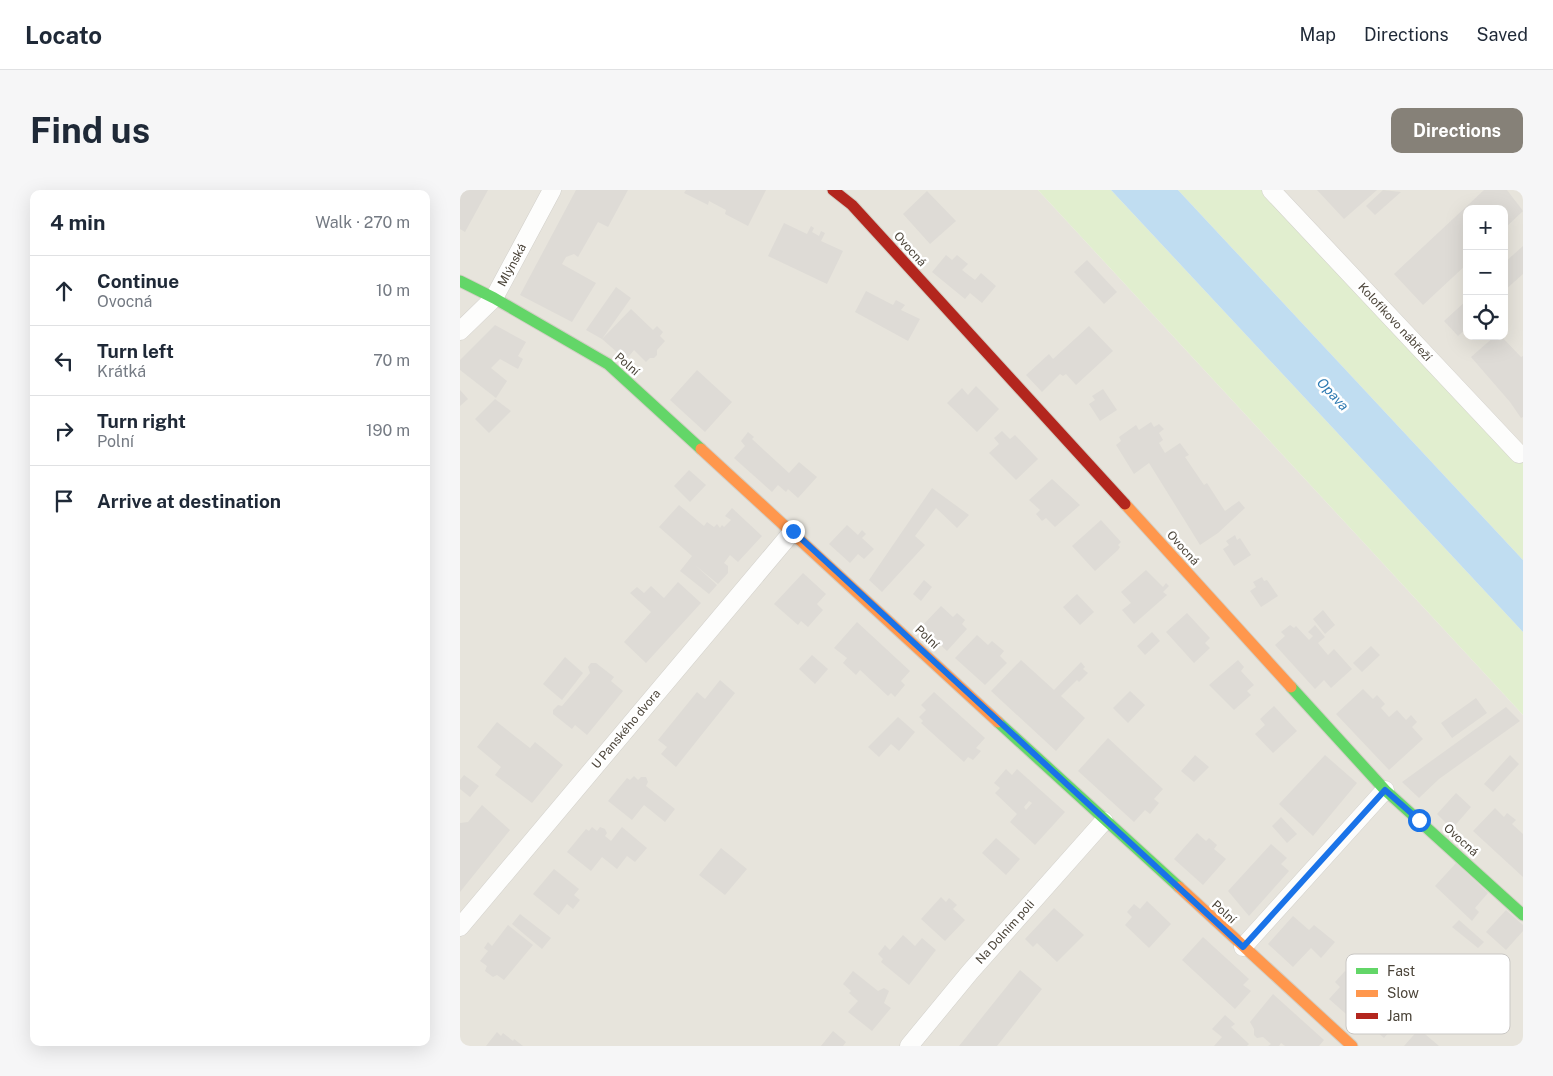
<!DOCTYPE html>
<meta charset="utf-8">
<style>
body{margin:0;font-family:"Public Sans",sans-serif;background:#f6f6f7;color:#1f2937}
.controls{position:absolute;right:15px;top:15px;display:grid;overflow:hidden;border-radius:10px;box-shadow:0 5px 20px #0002}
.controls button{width:45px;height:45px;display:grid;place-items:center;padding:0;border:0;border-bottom:1px solid #e0e1e3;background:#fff;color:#1f2937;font:25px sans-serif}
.stop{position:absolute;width:15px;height:15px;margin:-11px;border:4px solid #1a73e8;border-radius:50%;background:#fff}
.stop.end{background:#1a73e8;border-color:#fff;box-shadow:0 1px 5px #0008}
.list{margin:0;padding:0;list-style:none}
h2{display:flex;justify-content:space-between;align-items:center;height:65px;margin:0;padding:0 20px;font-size:21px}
h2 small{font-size:16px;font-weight:400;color:#747a83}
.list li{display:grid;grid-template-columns:32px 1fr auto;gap:15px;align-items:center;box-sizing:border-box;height:70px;padding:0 20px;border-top:1px solid #e0e1e3}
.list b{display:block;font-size:19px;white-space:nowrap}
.list p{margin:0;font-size:16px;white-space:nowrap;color:#747a83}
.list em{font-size:16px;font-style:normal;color:#747a83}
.icon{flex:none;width:28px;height:28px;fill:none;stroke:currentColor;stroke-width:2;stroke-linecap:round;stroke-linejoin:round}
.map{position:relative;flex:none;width:1063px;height:856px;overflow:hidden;border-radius:10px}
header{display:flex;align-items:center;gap:30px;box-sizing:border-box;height:70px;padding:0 25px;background:#fff;border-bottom:1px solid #e0e1e3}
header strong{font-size:24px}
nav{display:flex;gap:28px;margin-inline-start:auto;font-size:18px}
.intro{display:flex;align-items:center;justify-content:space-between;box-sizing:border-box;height:120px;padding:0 30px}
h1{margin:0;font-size:35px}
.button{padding:12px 22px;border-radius:10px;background:#868178;color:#fff;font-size:18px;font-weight:700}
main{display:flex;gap:30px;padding:0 30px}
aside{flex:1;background:#fff;border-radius:10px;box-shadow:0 5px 20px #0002}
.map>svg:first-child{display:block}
.residential{fill:#e7e4dc;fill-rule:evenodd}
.green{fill:#e1eecf}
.water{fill:#c0ddf1}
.building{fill:#dedbd6;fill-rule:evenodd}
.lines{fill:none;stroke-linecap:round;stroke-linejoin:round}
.street-casing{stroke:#d2d0cb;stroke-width:19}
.fast-casing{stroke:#d3cfc5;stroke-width:13}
.slow-casing{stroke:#d3cfc5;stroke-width:13}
.jam-casing{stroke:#d3cfc5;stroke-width:13}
.street{stroke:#fdfdfc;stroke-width:18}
.fast{stroke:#63d668;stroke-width:11}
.slow{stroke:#ff974d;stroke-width:11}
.jam{stroke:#b3261e;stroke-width:11}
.route{stroke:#1a73e8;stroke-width:6}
.labels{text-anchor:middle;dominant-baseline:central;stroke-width:5;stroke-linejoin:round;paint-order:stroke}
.street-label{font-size:12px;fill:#4b4439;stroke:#fff}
.water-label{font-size:14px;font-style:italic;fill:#2e7ab2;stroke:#fff}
.key{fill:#fff;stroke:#c9c7c4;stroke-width:1}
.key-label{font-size:14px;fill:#4b4439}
</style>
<header>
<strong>Locato</strong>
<nav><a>Map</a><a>Directions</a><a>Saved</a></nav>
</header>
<div class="intro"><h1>Find us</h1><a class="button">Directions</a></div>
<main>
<aside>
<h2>4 min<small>Walk · 270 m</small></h2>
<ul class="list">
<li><svg class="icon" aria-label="ahead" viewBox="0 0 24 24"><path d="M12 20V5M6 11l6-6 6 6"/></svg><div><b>Continue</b><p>Ovocná</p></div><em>10 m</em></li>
<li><svg class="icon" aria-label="left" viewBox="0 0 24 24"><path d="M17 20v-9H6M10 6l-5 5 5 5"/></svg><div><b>Turn left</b><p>Krátká</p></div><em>70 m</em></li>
<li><svg class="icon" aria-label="right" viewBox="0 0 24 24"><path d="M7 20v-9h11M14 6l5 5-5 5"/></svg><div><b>Turn right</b><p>Polní</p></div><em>190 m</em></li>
<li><svg class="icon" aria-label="arrive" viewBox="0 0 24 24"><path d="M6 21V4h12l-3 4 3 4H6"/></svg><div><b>Arrive at destination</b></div></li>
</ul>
</aside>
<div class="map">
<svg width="1063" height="856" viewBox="0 0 1063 856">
<rect width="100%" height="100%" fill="#f4f2ee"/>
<!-- residential -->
<path class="residential" d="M0 0H578L1063 525V856H0Z
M822 0H1063V258ZM1007 19H1044V146H1007Z"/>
<!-- green -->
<path class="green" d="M578 0H651L1063 442V525Z
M718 0H822L1063 258V370Z"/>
<!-- water -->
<path class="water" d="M651 0H718L1063 370V442Z"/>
<!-- building -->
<path class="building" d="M0 0H28L5 42 0 39Z
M116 0H168L148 37 138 32 118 67 114 64 106 67 102 74 136 93 112 132 60 105Z
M226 0H306L288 36 265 24 266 20 249 11 248 15 224 3Z
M857 0H917L884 29Z
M923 0 941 2 915 25 906 16Z
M1024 0H1047L1063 21 1044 39V19H1007V74L963 115 934 84Z
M467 1 496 31 470 54 443 24Z
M324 33 347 44 351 36 354 38 352 42 359 46 361 41 365 43 361 51 383 61 367 94 308 66Z
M1063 56V84L1044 101V73Z
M486 65 492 70 497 65 508 74 502 80 515 90 521 83 536 96 522 113 510 103 505 109 472 82Z
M627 70 657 102 644 114 614 82Z
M156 97 171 108 142 149 126 140Z
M406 101 433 115 436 110 445 115 441 120 460 129 448 151 395 122Z
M1007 110V138L998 146 984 131Z
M171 119 193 140 197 136 203 142 200 146 205 151 197 160V165L194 168H190L186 172 174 160 166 170 142 149Z
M35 135 66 152 58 166 63 169 58 179 40 169 31 178 47 191 36 208 0 180V170Z
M629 136 653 161 616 195 606 184 603 186 600 184 582 202 566 185 589 164 593 169Z
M1035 146H1041L1061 167 1063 166V227L1061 228 1050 212 1011 167Z
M237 180 272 212 245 242 210 210Z
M516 196 539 219 517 242 487 213 502 198 508 205Z
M643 199 657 220 640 231 629 214 635 210 632 206Z
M0 200 8 209 0 216Z
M35 209 51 221 29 243 15 229Z
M691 232 694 237 699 234 704 239 699 243 703 250 699 253 705 263 720 253 729 265 725 267 744 295 747 293 765 321 779 311 785 318 758 343 740 355 689 273 674 284 656 255 661 251 659 247 676 235 679 240Z
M542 241 550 249 555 245 578 269 556 290 529 263 539 254 534 248Z
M288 242 294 247 292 249 329 283 339 272 357 287 338 308 328 299 326 302 318 295 312 302 274 268 285 256 281 251Z
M229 280 246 295 230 312 214 296Z
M592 289 620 315 595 337 586 328 582 331 576 324 580 320 569 310Z
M472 298 509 325 497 338 476 318 455 346 465 355 422 402 409 390Z
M219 315 244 336 247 332 254 337 257 334 260 338 262 335 264 337 271 330 265 326 272 318 302 346 278 372 270 365 264 373 268 376V383L258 394 235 375 257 395 249 404 220 381 232 366 199 337Z
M641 330 661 352 658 355 660 357 658 360 635 381 612 356Z
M387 335 398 345 402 340 406 344 402 348 414 359 404 369 398 364 390 373 369 354Z
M775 345 777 350 780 348 791 365 774 376 763 359 769 355 766 351Z
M686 380 703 397 706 393 709 396 703 402 707 405 674 434 662 420 671 413 661 402Z
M343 383 366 404 357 414 363 420 348 437 341 431 338 435 314 414Z
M802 387 804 391 807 390 818 406 801 417 790 401 796 397 793 392Z
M464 390 472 397 461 411 453 404Z
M218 392 241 413 186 473 164 452 191 422 170 403 177 397 184 403 191 396 204 408Z
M617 404 634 422 620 435 603 417Z
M481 416 493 427 497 423 505 430 502 434 507 439 487 461 461 437Z
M863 420 875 435 865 444 853 429Z
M727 423 750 448 745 453 750 458 734 473 706 442Z
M397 432 450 481 441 491 445 495 435 507 431 503 428 506 400 480 396 485 383 473 387 468 374 458Z
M830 435 834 438 836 436 849 450 853 446 848 442 855 435 865 447 858 453 868 465 874 459 892 479 871 498 864 490 855 499 815 455 825 446 821 442Z
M692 442 700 451 685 465 677 456Z
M517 445 528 455 532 451 544 461 540 466 547 473 525 495 495 468Z
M911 456 920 465 902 482 893 473Z
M352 465 368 479 355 494 339 479Z
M105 467 123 483 102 510 83 494Z
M561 470 594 500 621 472 625 477 623 479 628 483 619 492 617 490 601 506 625 528 596 561 531 501Z
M778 470 784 477 781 481 794 495 787 501 791 505 774 520 749 495Z
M131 473H136L154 487 151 491 163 501 127 545 115 535 112 539 93 524V520L98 515 102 516 130 483 128 477Z
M260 490 275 503 216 577 201 564 207 557 198 550 237 502 245 509Z
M903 499 913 509 917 505 925 514 921 518 929 527 937 520 946 530 951 525 957 532 952 537 963 549 929 580 876 524Z
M670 501 685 515 668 533 653 518Z
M474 502 525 548 516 558 521 561 513 570 508 567 504 572 461 533 463 531 459 527 466 520 461 515Z
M1016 508 1027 523 992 548 981 533Z
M814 516 837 541 813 563 795 544 805 535 800 529Z
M1046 517 1060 531 979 589 959 608 942 592Z
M438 527 455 542 439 561 431 554 419 567 408 557Z
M37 532 70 558 75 552 103 575 72 613 35 585 41 577 17 557Z
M648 548 703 599 694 609 699 613 690 624 685 620 674 632 618 581Z
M735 565 749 577 734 592 721 581Z
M865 565 897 593 853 646 819 614Z
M1050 565 1059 574 1033 602 1024 594Z
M546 579 552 585 557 579 605 622 575 655 550 632 557 624 535 603 540 598 534 593ZM569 611 572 613 566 620 564 617Z
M4 585 19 596 10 607 0 599V590Z
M174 586 178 590 181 587H186L188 592 186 596 215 619 205 632 184 615 172 630 148 611 167 588 170 590Z
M996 603 1011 617 992 639 977 624Z
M22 615 50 640 0 702V633L8 632Z
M1035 618 1044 627 1047 623 1056 630 1052 634 1063 644V687L1013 641Z
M821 627 837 644 827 653 812 636Z
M132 637 137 641 140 637 145 639 147 643 145 646 151 651 162 637 187 658 175 672 167 666 157 679 142 667 131 681 107 662 126 639 129 641Z
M737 643 746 651 749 648 757 655 754 659 766 669 743 695 714 669Z
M536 648 560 669 546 685 522 663Z
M811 654 827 668 821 674 829 681 789 726 768 701Z
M261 658 287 679 265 705 239 685Z
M996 673 1028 703 1015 718 1019 722 1012 731 975 696Z
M94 679 119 699 114 705 120 710 113 719 107 714 99 725 73 704Z
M481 707 486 712 489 708 497 715 493 719 505 730 485 751 461 729Z
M687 711 711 734 689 758 665 735 672 727 667 722 674 714 680 719Z
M594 718 624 745 597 772 577 753 573 757 565 749Z
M1046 720 1063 735V741L1046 760 1026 742Z
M60 724 91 748 82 759 52 734Z
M833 726 849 740 854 735 875 752 861 768 851 758 833 777 808 754Z
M999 730 1024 752 1018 758 992 737Z
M48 735 73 755 44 790 37 785 33 787 25 781 27 776 20 771 28 761 24 758 28 752 32 756Z
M443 745 455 756 462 748 476 760 449 795 421 772 423 769 418 764 425 755 430 760Z
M743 747 789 789 783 795 791 801 775 819 722 770Z
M560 780 582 799 537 856H499Z
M393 781 418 801 424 798 429 801 424 813 431 818 412 841 388 822 398 811 389 803 391 801 383 794Z
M885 781 913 806 918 800 945 823 924 848 907 833 902 838 869 809 880 797 875 792Z
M813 804 864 850 859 856H825L821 853 819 856H808L811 854 803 847 797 848 794 845V839L790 832Z
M765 825 775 834 771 837 789 854 787 856H754L762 847 752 839Z
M959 839 979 856H944Z
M373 841 386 852 383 856H361Z
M37 842 41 846 43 843 53 851 54 849 63 856H26Z"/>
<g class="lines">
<defs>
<path id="street" d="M811 0 1059 264
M0 141 34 108 92 0
M0 737 333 341
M783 757 925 600
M449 856 510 782 644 631"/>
<path id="fast" d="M0 91 34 108 148 174 241 259
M831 497 925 600 1063 725
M538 532 719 697"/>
<path id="slow" d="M241 259 538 532
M665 314 831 497
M719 697 892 856"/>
<path id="jam" d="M373 0 392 15 665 314"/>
</defs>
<!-- street casing -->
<use href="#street" class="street-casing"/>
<!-- fast casing -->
<use href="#fast" class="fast-casing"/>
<!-- slow casing -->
<use href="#slow" class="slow-casing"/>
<!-- jam casing -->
<use href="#jam" class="jam-casing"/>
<!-- street -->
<use href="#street" class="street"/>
<!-- fast -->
<use href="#fast" class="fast"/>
<!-- slow -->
<use href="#slow" class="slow"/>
<!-- jam -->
<use href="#jam" class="jam"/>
</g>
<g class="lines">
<!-- route -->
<path class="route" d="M333 341 783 757 925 600 959 630"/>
</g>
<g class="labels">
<!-- street labels -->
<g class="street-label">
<text transform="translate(450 59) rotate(48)">Ovocná</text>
<text transform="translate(52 75) rotate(-62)">Mlýnská</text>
<text transform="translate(935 132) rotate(47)">Kolofíkovo nábřeží</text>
<text transform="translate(167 174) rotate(41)">Polní</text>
<text transform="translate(723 358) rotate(48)">Ovocná</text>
<text transform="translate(467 447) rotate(43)">Polní</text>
<text transform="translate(166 539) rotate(-50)">U Panského dvora</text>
<text transform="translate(1001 650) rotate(42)">Ovocná</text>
<text transform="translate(764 722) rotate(42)">Polní</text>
<text transform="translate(545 742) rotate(-48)">Na Dolním poli</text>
</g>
<!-- water labels -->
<g class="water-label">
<text transform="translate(873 204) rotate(47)">Opava</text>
</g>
</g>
<!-- legend -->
<rect x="886" y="764" width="164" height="80" rx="8" class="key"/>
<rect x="896" y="778" width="22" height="6" fill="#63d668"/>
<rect x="896" y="800" width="22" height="7" fill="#ff974d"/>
<rect x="896" y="823" width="22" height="6" fill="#b3261e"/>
<g class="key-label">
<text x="927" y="786">Fast</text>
<text x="927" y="808">Slow</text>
<text x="927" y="831">Jam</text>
</g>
</svg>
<div class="controls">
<button>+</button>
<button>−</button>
<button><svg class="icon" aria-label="locate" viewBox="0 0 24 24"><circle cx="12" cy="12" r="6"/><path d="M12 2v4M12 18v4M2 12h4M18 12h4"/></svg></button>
</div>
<div class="stop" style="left:959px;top:630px"></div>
<div class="stop end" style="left:333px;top:341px"></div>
</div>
</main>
